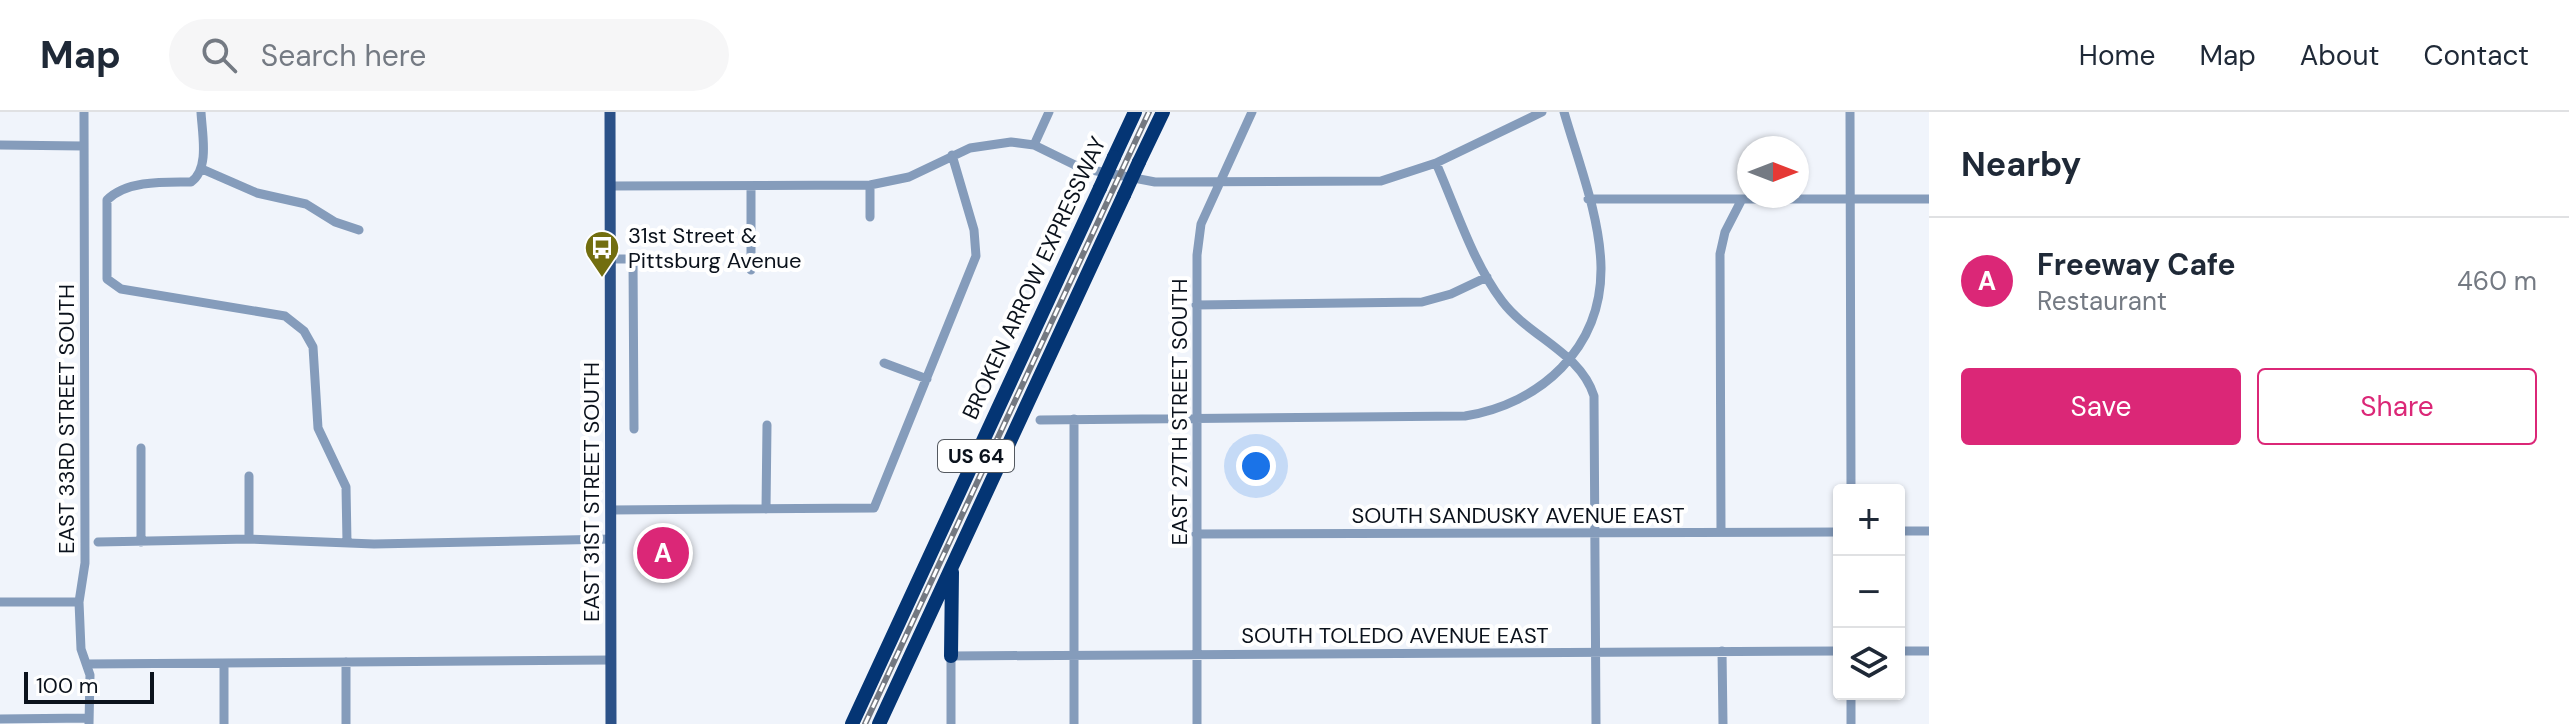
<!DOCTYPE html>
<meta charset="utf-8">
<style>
body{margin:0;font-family:"DM Sans",sans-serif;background:#f6f6f7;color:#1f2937}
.controls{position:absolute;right:24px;bottom:24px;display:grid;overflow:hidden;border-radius:8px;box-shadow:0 2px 6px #0004}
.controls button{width:72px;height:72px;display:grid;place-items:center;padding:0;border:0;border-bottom:2px solid #e0e1e3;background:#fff;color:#1f2937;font:40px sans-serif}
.compass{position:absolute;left:1737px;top:24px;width:72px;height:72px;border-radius:50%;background:#fff;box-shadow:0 2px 6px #0004;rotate:90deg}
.scale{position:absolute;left:24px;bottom:20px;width:130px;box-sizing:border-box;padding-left:8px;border:4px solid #0b121c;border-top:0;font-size:22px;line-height:28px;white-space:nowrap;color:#0b121c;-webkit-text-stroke:6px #fff;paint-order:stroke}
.you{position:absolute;left:1256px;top:354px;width:28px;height:28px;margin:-20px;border:6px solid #fff;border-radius:50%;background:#1a73e8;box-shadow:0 0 0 12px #1a73e833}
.badge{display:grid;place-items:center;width:52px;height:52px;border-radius:50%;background:#db2777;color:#fff;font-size:26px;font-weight:700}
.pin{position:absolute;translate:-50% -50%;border:4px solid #fff;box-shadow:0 2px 8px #0006}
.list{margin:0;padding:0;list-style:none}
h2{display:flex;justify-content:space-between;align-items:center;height:104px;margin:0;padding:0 32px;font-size:34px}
h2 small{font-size:26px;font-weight:400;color:#747a83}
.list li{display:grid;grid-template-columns:52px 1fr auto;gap:24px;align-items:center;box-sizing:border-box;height:128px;padding:0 32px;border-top:2px solid #e0e1e3}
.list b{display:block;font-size:30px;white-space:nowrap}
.list p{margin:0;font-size:26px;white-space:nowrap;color:#747a83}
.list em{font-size:26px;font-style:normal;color:#747a83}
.actions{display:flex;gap:16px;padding:24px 32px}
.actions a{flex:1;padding:18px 0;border:2px solid #db2777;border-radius:8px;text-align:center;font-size:28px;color:#db2777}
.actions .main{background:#db2777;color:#fff}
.icon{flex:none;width:44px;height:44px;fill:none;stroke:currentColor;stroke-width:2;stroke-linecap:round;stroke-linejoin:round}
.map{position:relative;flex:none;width:1929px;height:612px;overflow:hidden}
header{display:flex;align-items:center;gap:48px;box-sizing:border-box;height:112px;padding:0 40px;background:#fff;border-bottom:2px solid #e0e1e3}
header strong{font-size:38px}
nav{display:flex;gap:44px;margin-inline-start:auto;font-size:28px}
.search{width:560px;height:72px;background:#f6f6f7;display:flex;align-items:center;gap:20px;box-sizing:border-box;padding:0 28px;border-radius:44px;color:#747a83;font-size:30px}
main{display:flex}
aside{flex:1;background:#fff}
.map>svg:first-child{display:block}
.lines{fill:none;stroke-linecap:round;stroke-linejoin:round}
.minor{stroke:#859cbb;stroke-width:9}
.major{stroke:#2b5188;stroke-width:11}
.highway{stroke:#043574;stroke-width:14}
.rail-casing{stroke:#737881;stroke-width:6}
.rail{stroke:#fff;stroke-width:3;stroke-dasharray:9;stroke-linecap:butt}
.highway-bridge{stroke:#043574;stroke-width:14}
.labels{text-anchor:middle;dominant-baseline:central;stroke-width:8;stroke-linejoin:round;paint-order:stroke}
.shield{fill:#fff;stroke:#545960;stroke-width:2}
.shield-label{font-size:20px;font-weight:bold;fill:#0b121c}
.poi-label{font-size:22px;fill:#0b121c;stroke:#fff;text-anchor:start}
.street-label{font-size:22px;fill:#0b121c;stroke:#fff}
</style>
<header>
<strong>Map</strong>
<div class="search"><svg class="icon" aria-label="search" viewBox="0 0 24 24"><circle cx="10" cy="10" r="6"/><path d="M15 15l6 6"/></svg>Search here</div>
<nav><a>Home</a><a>Map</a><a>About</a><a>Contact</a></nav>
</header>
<main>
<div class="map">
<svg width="1929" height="612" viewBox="0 0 1929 612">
<rect width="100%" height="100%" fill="#f0f4fb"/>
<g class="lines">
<!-- minor -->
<path class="minor" d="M84 0 85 451 79 490 81 537 90 563 89 612
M201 0C202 21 210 57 191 70 165 70 127 68 107 88V167L121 177 285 204 304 219 313 235 318 316 346 375 347 430
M1850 0 1851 378
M0 33 83 34
M1034 33 1049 0
M1436 51C1456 96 1472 149 1502 189 1529 225 1580 240 1594 284L1596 612
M202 57 257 81 306 92 335 110 359 118
M870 73V105
M610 74 870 73 909 65 970 36 1011 30 1034 33 1081 56 1155 70 1381 69 1436 51 1542 0
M751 74V158
M1588 87H1929
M610 147H633L634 317
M1196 193 1422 190 1451 182 1487 165
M884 251 927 267
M1074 307V612
M1040 308 1465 304C1540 292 1602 237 1601 155 1600 104 1578 49 1564 0
M141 336V430
M766 397 767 313
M611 398 874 396 976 144 974 118 952 43
M1899 419H1929
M1721 420 1720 142 1725 120 1742 87
M1196 422 1839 420
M249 427V364
M98 430 249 427 374 432 611 427
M0 490H79
M1722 539 1723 612
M1899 539H1929
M346 550V612
M87 552 610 548
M1851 582V612
M0 607 89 606
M224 612V551
M951 612V544L1839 539
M1197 612V143L1201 112 1252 0"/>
<!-- major -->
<path class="major" d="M610 0 611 612"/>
<!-- highway -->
<path class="highway" d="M1114 45 1135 0
M1139 50 1163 0
M951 544 952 460
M852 612 1100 76
M879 612 1124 83"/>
<defs>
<path id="rail" d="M865 612 1149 0"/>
</defs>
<!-- rail casing -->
<use href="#rail" class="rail-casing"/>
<!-- rail -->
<use href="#rail" class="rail"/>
<!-- highway-bridge -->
<path class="highway-bridge" d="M1100 76 1114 45
M1124 83 1139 50"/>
</g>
<!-- icons -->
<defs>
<symbol id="bus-pin" viewBox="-11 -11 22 30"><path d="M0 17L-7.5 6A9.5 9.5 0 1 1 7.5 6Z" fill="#726e0f" stroke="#fff"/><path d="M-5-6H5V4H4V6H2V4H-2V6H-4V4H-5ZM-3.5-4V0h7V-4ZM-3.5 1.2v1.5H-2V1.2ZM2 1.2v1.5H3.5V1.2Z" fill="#fff"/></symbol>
</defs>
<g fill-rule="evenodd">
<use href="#bus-pin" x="582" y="116" width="40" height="54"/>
</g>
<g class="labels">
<!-- shield labels -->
<rect class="shield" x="938" y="328" width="76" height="32" rx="6"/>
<g class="shield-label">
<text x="976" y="344">US 64</text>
</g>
<!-- poi labels -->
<g class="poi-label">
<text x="628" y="123">31st Street &amp;<tspan x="628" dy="25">Pittsburg Avenue</tspan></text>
</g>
<!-- street labels -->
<g class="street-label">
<text transform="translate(1034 166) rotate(-65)">BROKEN ARROW EXPRESSWAY</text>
<text transform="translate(1179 300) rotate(-90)">EAST 27TH STREET SOUTH</text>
<text transform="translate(66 307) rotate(-90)">EAST 33RD STREET SOUTH</text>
<text transform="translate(591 380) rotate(-90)">EAST 31ST STREET SOUTH</text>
<text x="1518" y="403">SOUTH SANDUSKY AVENUE EAST</text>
<text x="1395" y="523">SOUTH TOLEDO AVENUE EAST</text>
</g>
</g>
</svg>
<div class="controls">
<button>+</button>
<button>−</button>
<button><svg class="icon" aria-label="layers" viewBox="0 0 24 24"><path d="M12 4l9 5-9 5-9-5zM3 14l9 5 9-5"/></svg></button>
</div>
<svg class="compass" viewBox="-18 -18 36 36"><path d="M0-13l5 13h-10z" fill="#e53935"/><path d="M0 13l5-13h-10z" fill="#747a83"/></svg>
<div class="scale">100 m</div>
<div class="you"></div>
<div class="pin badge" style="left:663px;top:441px">A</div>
</div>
<aside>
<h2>Nearby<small></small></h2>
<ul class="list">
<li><span class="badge">A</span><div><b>Freeway Cafe</b><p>Restaurant</p></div><em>460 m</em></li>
</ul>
<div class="actions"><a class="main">Save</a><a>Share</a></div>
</aside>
</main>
